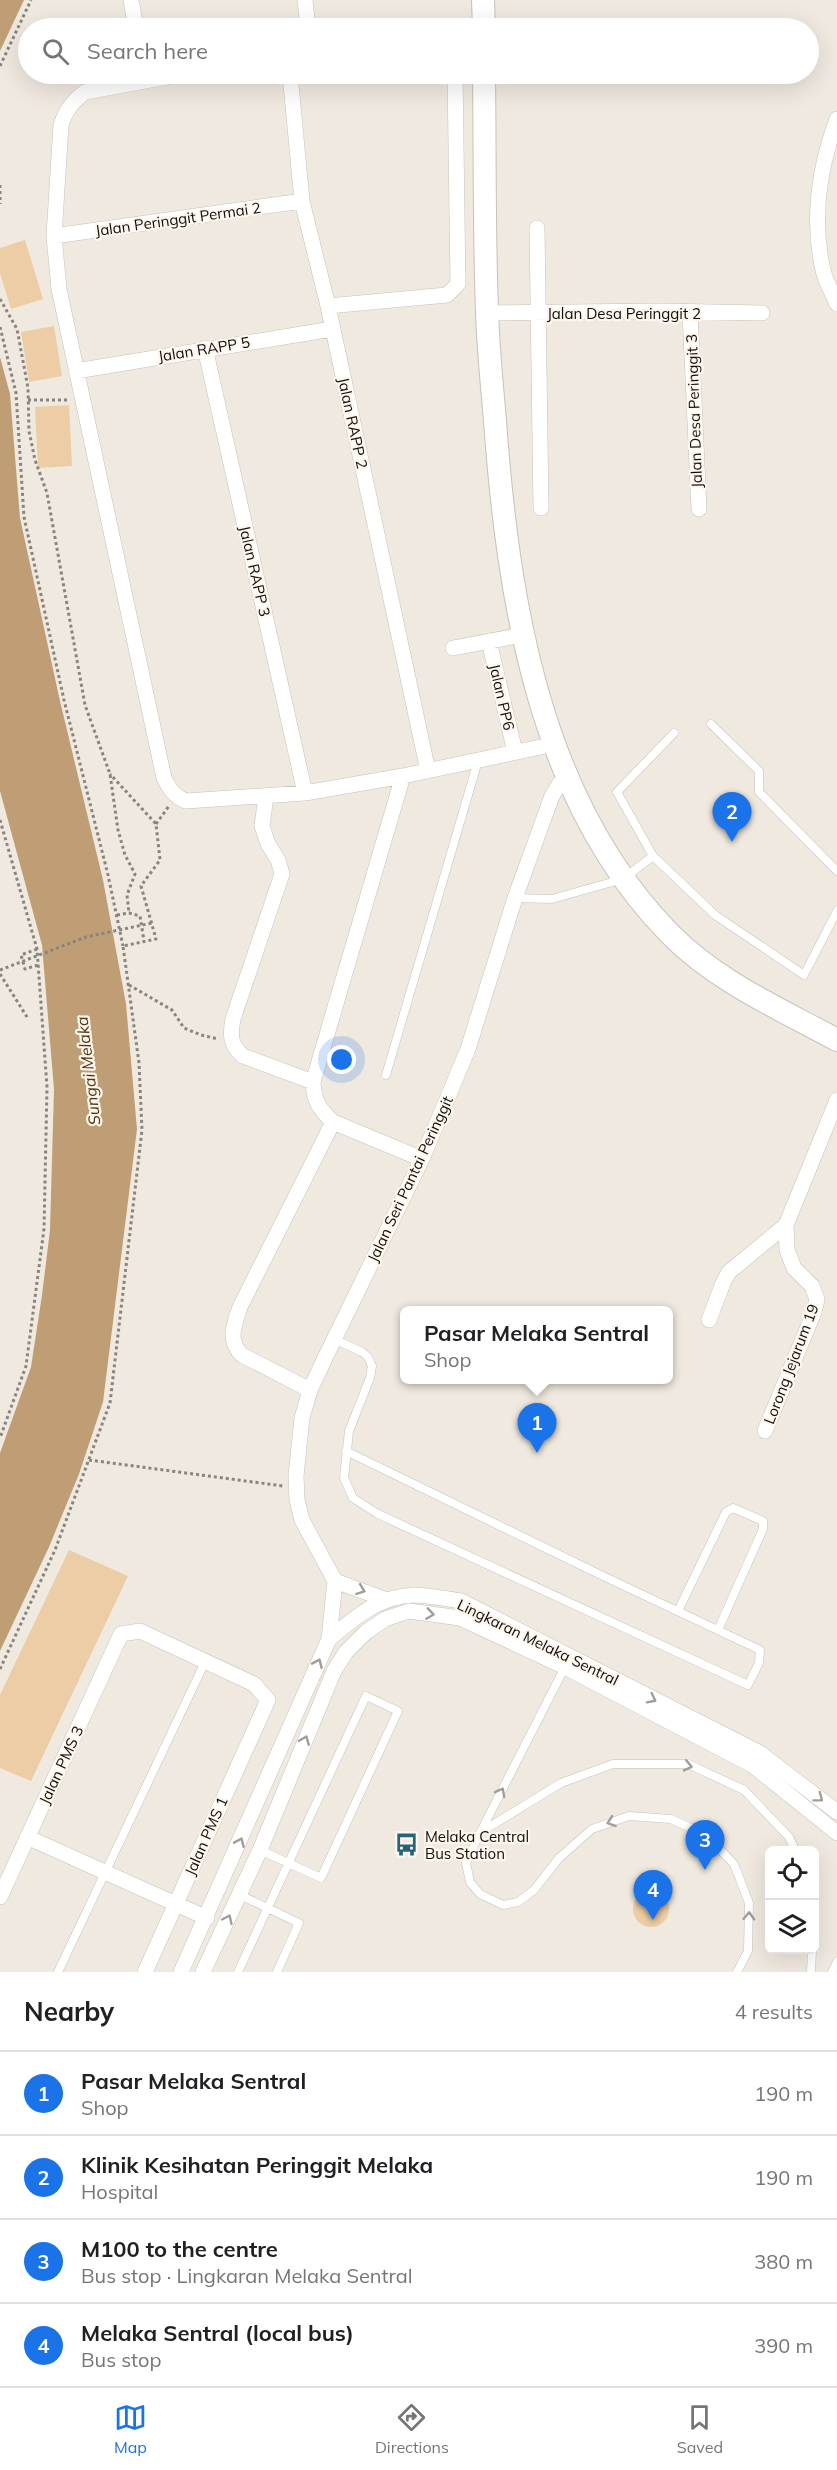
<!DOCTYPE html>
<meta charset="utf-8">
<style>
body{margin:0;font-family:Mulish,sans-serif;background:#f2f2f2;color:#202124}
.controls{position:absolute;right:18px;bottom:18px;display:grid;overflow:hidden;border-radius:9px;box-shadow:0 6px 24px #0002}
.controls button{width:54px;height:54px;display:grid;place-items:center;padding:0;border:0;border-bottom:2px solid #e0e0e0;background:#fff;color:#202124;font:30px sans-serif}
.you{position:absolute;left:342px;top:1060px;width:21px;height:21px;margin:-15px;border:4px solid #fff;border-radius:50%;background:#1a73e8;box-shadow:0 0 0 9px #1a73e833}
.badge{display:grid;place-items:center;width:39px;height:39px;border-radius:50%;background:#1a73e8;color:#fff;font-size:20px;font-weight:700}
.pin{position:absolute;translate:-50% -50px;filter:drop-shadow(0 2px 3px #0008)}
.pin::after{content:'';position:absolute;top:32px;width:21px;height:18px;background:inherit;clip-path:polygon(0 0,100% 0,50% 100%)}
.popup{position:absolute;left:400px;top:1306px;width:273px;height:78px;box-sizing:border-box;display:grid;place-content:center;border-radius:9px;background:#fff;filter:drop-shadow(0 2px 4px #0005);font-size:20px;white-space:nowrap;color:#757577}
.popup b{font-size:22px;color:#202124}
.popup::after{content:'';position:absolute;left:50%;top:100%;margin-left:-12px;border:12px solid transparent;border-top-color:#fff}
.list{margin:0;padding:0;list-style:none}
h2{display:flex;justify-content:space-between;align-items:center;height:78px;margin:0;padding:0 24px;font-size:26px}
h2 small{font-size:20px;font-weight:400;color:#757577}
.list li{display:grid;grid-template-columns:39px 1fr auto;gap:18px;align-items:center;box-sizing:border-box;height:84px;padding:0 24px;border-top:2px solid #e0e0e0}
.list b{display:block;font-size:22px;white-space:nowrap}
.list p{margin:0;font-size:20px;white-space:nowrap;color:#757577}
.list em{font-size:20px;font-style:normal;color:#757577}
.icon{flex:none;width:33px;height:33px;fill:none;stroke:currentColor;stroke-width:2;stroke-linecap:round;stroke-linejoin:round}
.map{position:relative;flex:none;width:837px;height:1972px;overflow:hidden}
.search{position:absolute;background:#fff;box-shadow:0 6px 24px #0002;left:18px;right:18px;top:18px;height:66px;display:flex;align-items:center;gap:15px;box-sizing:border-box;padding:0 21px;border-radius:33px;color:#757577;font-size:22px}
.sheet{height:414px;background:#fff}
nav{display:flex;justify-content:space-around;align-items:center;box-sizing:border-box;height:84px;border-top:2px solid #e0e0e0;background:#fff;font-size:16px;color:#757577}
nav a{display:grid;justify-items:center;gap:3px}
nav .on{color:#1a73e8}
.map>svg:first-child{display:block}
.green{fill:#edcda5}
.water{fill:#bf9e75}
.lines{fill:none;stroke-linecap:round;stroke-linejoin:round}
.lane-casing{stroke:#c8c1b8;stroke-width:9}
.street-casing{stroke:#c8c1b8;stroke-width:16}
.secondary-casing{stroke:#c8c1b8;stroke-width:24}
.path{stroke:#89847e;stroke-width:3;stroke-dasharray:3 3;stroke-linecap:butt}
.lane{stroke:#fff;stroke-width:8}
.street{stroke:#fff;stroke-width:15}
.secondary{stroke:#fff;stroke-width:22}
.path-bridge{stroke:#89847e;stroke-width:3;stroke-dasharray:3 3;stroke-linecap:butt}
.oneway{stroke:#9f9e9d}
.labels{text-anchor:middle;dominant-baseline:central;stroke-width:4.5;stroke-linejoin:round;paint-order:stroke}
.street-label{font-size:15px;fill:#0f0d0a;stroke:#fef6ed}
.poi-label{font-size:15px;fill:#0f0d0a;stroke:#fef6ed;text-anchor:start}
.water-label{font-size:16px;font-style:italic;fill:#4e3615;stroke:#fef6ed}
</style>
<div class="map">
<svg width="837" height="1972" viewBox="0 0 837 1972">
<rect width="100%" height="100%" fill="#f0e9e0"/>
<!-- green -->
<path class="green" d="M25 240 43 299 11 309 0 273V248Z
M54 326 62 376 29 382 21 332Z
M69 405 72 466 38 468 35 407Z
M69 1550 128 1576 31 1781 0 1768V1695Z
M633 1909a18 18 0 1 1 36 0a18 18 0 1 1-36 0Z"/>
<!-- water -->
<path class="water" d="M0 0H24L0 51Z
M0 357 10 394 20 518 60 701 103 880 126 1004 137 1129 103 1402 79 1474 49 1547 0 1651V1453L31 1367 42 1295 50 1230 54 1089 42 945 0 791Z"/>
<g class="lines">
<defs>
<path id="lane" d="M711 724 759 771V792L837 871
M653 856 617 792 674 733
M515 898 552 899 623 879 653 856 715 915 804 975 837 911
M386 1075 478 761
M334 1339 362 1352 368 1357 372 1366 370 1378 349 1431 344 1478 353 1498 378 1514 748 1685 759 1663 760 1650 603 1576 346 1451
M678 1611 726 1512 733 1508 763 1521V1529L718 1630
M565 1667 480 1833 466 1863 470 1882 480 1894 503 1905 518 1902 534 1890 559 1858 592 1829 629 1816 671 1819 706 1835 734 1864 749 1903 748 1951 737 1972
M481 1832 561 1783 613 1764H688L744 1790 789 1837 795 1850
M240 1895 299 1923 277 1972
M58 1972 205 1662
M238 1972 366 1696 398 1711 321 1878 260 1850
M811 1972 812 1950
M832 1972 837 1962"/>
<path id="street" d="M131 0 136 28
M305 0 308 28
M183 74 85 92C72 102 66 110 61 125L54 236 59 289 164 778C170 790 174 796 186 801L305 793 403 776 555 744
M290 74 302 201 328 306 428 771
M837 119C819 168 811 222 824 274 827 284 833 294 837 304
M537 228 541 508
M54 236 302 201
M328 306 447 295 458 284 455 74
M690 312 699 509
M487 313 659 311 762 313
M205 348 305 793
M76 371 332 329
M489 641 515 752
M453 648 522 635
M403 776 313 1082C314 1101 319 1109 333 1122L422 1159
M266 796 262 826 268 844 278 860 282 874 233 1019C230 1035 230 1045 243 1056L313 1082
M709 1320 723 1283 729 1272 786 1225
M310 1390 242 1355C227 1340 234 1325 240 1307L333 1122
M765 1431 814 1312 817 1299 812 1286 794 1268 787 1250 786 1225 837 1100
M335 1581 387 1600
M329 1639 335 1581 302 1520 297 1500 296 1476 302 1418 310 1390 325 1358 422 1159 468 1049 515 898 552 796 560 783 568 779
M27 1837 207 1918
M0 1897 121 1634 140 1631 254 1684 268 1700 145 1972
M181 1972 329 1639C354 1618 379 1596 414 1595 429 1595 446 1599 461 1601L760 1753 837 1812
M203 1972 260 1850 334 1671 346 1652 366 1632 385 1619 409 1611 460 1618 565 1667 752 1765 837 1833"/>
<path id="secondary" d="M483 0 484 28
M484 74C485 153 484 232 487 311 488 348 492 385 495 421 508 600 539 801 670 934 716 981 780 1009 837 1040"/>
</defs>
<!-- lane casing -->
<use href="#lane" class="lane-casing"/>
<!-- street casing -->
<use href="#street" class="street-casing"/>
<!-- secondary casing -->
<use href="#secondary" class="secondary-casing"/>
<!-- path -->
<path class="path" d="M0 66 31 0
M0 185V204
M0 299 17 329 28 388 29 431 35 460 47 493 85 705 110 774 118 830 125 855 135 874 127 895 129 913
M0 327 16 393 24 517 64 700 108 875 123 946
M28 400H68
M0 820 37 949 47 1087 44 1229 26 1366 0 1438
M156 824 169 806
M117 915 129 913 140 916 144 941
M37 949 21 955 25 969 38 965
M0 974 27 1017
M129 985 172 1010 184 1028 201 1035 218 1039
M89 1460 283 1486
M0 1669 55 1550 110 1403 142 1130 139 1063 123 946 156 939 141 886 160 860 156 824 110 774"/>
<!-- lane -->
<use href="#lane" class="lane"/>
<!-- street -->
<use href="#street" class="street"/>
<!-- secondary -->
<use href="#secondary" class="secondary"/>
<!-- path-bridge -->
<path class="path-bridge" d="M0 970 86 937 152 923"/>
</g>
<!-- one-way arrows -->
<defs><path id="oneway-chevron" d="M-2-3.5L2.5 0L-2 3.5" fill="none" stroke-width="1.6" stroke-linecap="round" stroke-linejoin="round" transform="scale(1.5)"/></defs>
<g class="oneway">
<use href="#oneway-chevron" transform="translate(361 1590) rotate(21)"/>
<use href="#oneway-chevron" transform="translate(430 1614) rotate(8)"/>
<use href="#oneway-chevron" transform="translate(318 1663) rotate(-66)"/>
<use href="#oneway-chevron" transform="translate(652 1699) rotate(27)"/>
<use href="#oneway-chevron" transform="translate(305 1740) rotate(-68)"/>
<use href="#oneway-chevron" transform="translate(688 1766) rotate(13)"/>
<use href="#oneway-chevron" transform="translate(501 1792) rotate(-62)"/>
<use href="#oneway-chevron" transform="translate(819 1798) rotate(37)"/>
<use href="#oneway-chevron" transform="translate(611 1822) rotate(161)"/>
<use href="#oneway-chevron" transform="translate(240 1842) rotate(-66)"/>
<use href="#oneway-chevron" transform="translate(749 1916) rotate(-88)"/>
<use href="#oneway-chevron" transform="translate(228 1919) rotate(-65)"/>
</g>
<!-- icons -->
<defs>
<symbol id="bus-bare" viewBox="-9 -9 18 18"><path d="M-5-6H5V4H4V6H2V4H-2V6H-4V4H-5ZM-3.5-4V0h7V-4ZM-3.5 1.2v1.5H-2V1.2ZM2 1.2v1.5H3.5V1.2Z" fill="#246479" stroke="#fef6ed" stroke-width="2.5" paint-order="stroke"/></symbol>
</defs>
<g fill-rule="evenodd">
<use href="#bus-bare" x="390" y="1828" width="33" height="33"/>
</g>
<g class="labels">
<!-- street labels -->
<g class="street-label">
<text transform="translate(178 219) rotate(-8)">Jalan Peringgit Permai 2</text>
<text x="624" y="313">Jalan Desa Peringgit 2</text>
<text transform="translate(204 349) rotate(-9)">Jalan RAPP 5</text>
<text transform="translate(694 411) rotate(-92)">Jalan Desa Peringgit 3</text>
<text transform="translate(353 423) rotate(78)">Jalan RAPP 2</text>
<text transform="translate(255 571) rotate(77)">Jalan RAPP 3</text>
<text transform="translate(502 697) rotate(77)">Jalan PP6</text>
<text transform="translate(410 1179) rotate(-65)">Jalan Seri Pantai Peringgit</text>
<text transform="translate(791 1364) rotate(-69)">Lorong Jejarum 19</text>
<text transform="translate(538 1642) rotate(26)">Lingkaran Melaka Sentral</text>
<text transform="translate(61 1765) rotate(-65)">Jalan PMS 3</text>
<text transform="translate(206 1836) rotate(-66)">Jalan PMS 1</text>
</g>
<!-- poi labels -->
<g class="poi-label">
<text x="425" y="1836">Melaka Central<tspan x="425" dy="17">Bus Station</tspan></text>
</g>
<!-- water labels -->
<g class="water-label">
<text transform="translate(88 1071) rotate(-97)">Sungai Melaka</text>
</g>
</g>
</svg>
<div class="controls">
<button><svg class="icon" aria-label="locate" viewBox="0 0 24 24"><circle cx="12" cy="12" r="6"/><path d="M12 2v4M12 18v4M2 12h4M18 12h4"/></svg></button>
<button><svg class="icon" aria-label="layers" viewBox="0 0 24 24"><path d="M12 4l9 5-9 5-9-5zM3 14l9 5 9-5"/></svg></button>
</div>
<div class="you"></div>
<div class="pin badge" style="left:537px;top:1453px">1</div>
<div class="popup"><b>Pasar Melaka Sentral</b>Shop</div>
<div class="pin badge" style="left:732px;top:842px">2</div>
<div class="pin badge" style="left:705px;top:1870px">3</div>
<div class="pin badge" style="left:653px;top:1920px">4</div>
<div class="search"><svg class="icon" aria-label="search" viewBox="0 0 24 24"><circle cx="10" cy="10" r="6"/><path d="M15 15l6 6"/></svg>Search here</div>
</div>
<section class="sheet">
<h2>Nearby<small>4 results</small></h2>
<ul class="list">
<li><span class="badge">1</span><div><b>Pasar Melaka Sentral</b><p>Shop</p></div><em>190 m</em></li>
<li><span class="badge">2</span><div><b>Klinik Kesihatan Peringgit Melaka</b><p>Hospital</p></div><em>190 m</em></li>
<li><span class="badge">3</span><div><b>M100 to the centre</b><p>Bus stop · Lingkaran Melaka Sentral</p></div><em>380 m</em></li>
<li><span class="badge">4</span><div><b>Melaka Sentral (local bus)</b><p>Bus stop</p></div><em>390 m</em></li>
</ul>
</section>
<nav>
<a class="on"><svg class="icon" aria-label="map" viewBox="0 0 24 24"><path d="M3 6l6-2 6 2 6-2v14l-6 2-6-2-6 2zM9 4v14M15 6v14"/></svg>Map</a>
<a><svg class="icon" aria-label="directions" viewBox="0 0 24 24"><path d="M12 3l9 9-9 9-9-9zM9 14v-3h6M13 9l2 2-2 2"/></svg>Directions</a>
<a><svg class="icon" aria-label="saved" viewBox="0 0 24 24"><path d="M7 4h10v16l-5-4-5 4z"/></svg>Saved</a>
</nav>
